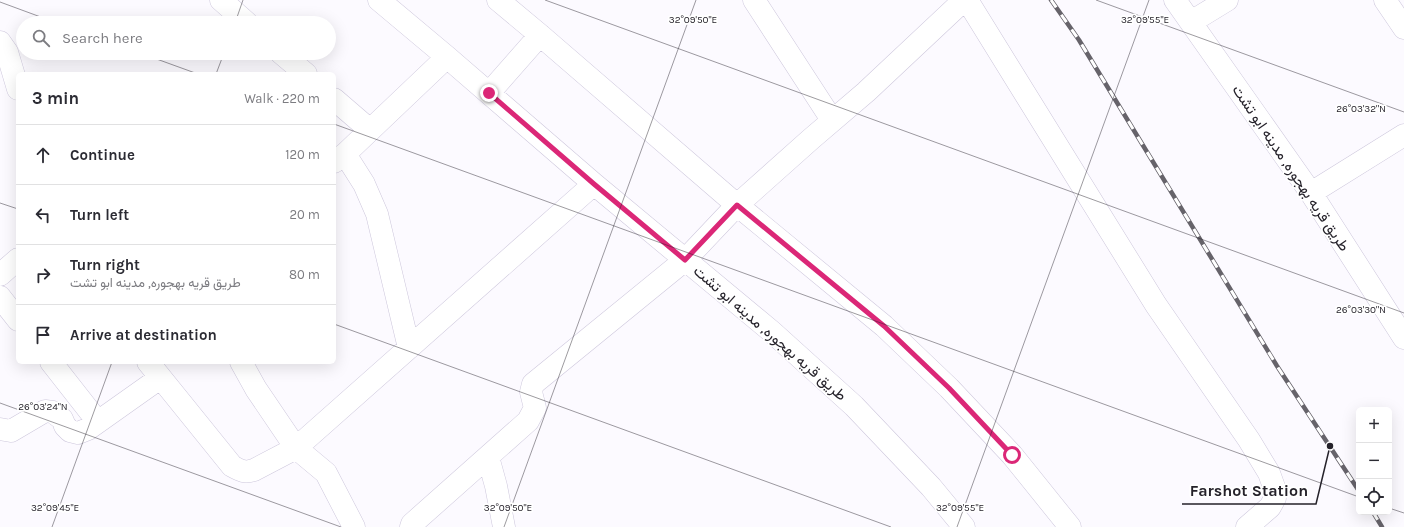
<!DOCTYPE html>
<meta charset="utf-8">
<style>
body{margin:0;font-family:Karla,Vazirmatn,sans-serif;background:#f7f7f7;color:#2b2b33}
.controls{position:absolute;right:12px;bottom:12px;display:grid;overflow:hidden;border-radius:6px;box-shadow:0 4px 16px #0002}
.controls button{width:36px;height:36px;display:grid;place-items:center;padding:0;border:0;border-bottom:1px solid #e1e1e2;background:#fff;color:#2b2b33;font:20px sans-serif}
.stop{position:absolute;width:12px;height:12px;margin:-9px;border:3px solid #db2777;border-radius:50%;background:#fff}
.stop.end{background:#db2777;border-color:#fff;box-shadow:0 1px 4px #0008}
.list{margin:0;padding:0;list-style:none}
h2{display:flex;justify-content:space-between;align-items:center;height:52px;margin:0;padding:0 16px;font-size:17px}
h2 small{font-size:13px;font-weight:400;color:#7c7c81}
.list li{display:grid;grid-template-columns:26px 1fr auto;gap:12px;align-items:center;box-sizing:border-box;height:60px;padding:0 16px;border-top:1px solid #e1e1e2}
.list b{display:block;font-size:15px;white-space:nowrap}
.list p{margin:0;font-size:13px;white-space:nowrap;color:#7c7c81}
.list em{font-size:13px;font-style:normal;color:#7c7c81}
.icon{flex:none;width:22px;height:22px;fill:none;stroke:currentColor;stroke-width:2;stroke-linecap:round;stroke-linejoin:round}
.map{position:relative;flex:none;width:1404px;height:527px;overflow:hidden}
.search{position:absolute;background:#fff;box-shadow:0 4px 16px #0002;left:16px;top:16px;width:320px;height:44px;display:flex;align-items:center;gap:10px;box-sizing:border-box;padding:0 14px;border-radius:22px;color:#7c7c81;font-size:15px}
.panel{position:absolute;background:#fff;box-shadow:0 4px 16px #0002;left:16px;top:72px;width:320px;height:292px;border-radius:6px}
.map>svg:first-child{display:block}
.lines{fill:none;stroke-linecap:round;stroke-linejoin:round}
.minor-casing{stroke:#cdc7dc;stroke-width:23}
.minor{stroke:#fff;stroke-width:22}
.rail-casing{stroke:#66636a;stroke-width:4.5}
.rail{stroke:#fff;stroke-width:3;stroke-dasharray:9;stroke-linecap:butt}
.route{stroke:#db2777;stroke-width:5}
.ticks{fill:none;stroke:#25222a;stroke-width:1;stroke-opacity:0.45}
.labels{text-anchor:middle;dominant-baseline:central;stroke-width:3.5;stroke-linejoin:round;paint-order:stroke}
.street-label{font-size:15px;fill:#25222a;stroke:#fff}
.ticks-label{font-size:10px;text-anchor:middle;fill:#25222a;stroke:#fff;stroke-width:3.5;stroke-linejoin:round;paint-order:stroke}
.leader{fill:none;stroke:#25222a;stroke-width:1.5}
.callout-dot{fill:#25222a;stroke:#fff;stroke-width:1.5}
.callout-label{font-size:16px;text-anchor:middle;font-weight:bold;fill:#25222a;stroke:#fff;stroke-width:3.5;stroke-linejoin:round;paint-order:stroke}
</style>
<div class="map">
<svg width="1404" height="527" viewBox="0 0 1404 527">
<rect width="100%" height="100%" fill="#fcfaff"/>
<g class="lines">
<defs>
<path id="minor" d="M221 0 247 23
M379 0 447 57 594 184 771 331 854 406 931 487 964 527
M498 0 540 35 737 205 884 326 949 388 1012 455 1070 527
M754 0 832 120
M967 0 1156 305 1249 440 1269 473 1274 487 1275 498 1270 507 1247 527
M1175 0 1311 193 1404 338
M1385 0 1404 28
M1191 22 1227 0
M0 42 7 52 18 89
M281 53 306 74
M489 93 540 35
M334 99 370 130
M345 154 364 184 377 214 409 348
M334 162 345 154 447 57
M1311 193 1404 135
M0 275 18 259
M0 297 18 320
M51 362 98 422
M148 362 232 466C241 471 245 473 254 470L296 448 594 184
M241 362 256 389 296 448 326 473 354 527
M0 429 11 431 45 411 53 412 62 419 65 426 70 431 78 433 88 429 160 378
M488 457 496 486 504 527
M411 527 412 524 528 421 535 408 531 392 533 384 685 260 737 205 811 139 866 92 964 0"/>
</defs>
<!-- minor casing -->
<use href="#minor" class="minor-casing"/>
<!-- minor -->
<use href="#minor" class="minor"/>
<defs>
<path id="rail" d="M1051 0 1079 40 1277 366 1359 491
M1373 512 1382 527"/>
</defs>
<!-- rail casing -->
<use href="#rail" class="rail-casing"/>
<!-- rail -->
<use href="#rail" class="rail"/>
</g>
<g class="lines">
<!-- route -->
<path class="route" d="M489 93 594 184 685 260 737 205 884 326 949 388 1012 455"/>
</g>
<!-- ticks -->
<path class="ticks" d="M545 0 1404 313M1096 0 1404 112M0 2 57 23M235 23 243 0M140 53 198 74M216 74 224 53M334 124 1359 497M0 203 18 209M334 324 891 527M0 403 341 527M1389 508 1404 513M52 527 112 362M504 527 696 0M957 527 1149 0"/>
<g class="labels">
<!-- street labels -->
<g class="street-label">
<text transform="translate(1291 168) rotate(56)">طريق قريه بهجوره, مدينه ابو تشت</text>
<text transform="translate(770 333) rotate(41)">طريق قريه بهجوره, مدينه ابو تشت</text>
</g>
</g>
<g class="ticks-label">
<text x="693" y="23">32°09'50"E</text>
<text x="1145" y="23">32°09'55"E</text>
<text x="1361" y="112">26°03'32"N</text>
<text x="1361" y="313">26°03'30"N</text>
<text x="43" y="410">26°03'24"N</text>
<text x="55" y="511">32°09'45"E</text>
<text x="508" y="511">32°09'50"E</text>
<text x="960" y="511">32°09'55"E</text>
</g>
<!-- callouts -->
<path class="leader" d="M1330 446L1316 504H1182"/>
<circle class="callout-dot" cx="1330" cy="446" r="4"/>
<g class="callout-label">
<text x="1249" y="496">Farshot Station</text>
</g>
</svg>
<div class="controls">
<button>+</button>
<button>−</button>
<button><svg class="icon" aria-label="locate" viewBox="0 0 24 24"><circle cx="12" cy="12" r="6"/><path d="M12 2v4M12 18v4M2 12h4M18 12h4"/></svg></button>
</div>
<div class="stop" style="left:1012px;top:455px"></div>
<div class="stop end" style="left:489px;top:93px"></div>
<div class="search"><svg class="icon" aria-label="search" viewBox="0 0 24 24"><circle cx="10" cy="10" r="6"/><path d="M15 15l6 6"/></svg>Search here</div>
<section class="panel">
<h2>3 min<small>Walk · 220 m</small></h2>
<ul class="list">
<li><svg class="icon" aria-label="ahead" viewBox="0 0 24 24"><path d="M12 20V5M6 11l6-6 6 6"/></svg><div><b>Continue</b></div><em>120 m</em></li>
<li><svg class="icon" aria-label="left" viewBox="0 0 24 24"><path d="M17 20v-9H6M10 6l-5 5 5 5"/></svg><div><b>Turn left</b></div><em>20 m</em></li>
<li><svg class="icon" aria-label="right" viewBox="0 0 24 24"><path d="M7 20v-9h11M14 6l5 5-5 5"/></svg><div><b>Turn right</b><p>طريق قريه بهجوره, مدينه ابو تشت</p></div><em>80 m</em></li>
<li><svg class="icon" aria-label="arrive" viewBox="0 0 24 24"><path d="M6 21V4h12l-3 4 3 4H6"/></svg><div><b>Arrive at destination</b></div></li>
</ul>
</section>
</div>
